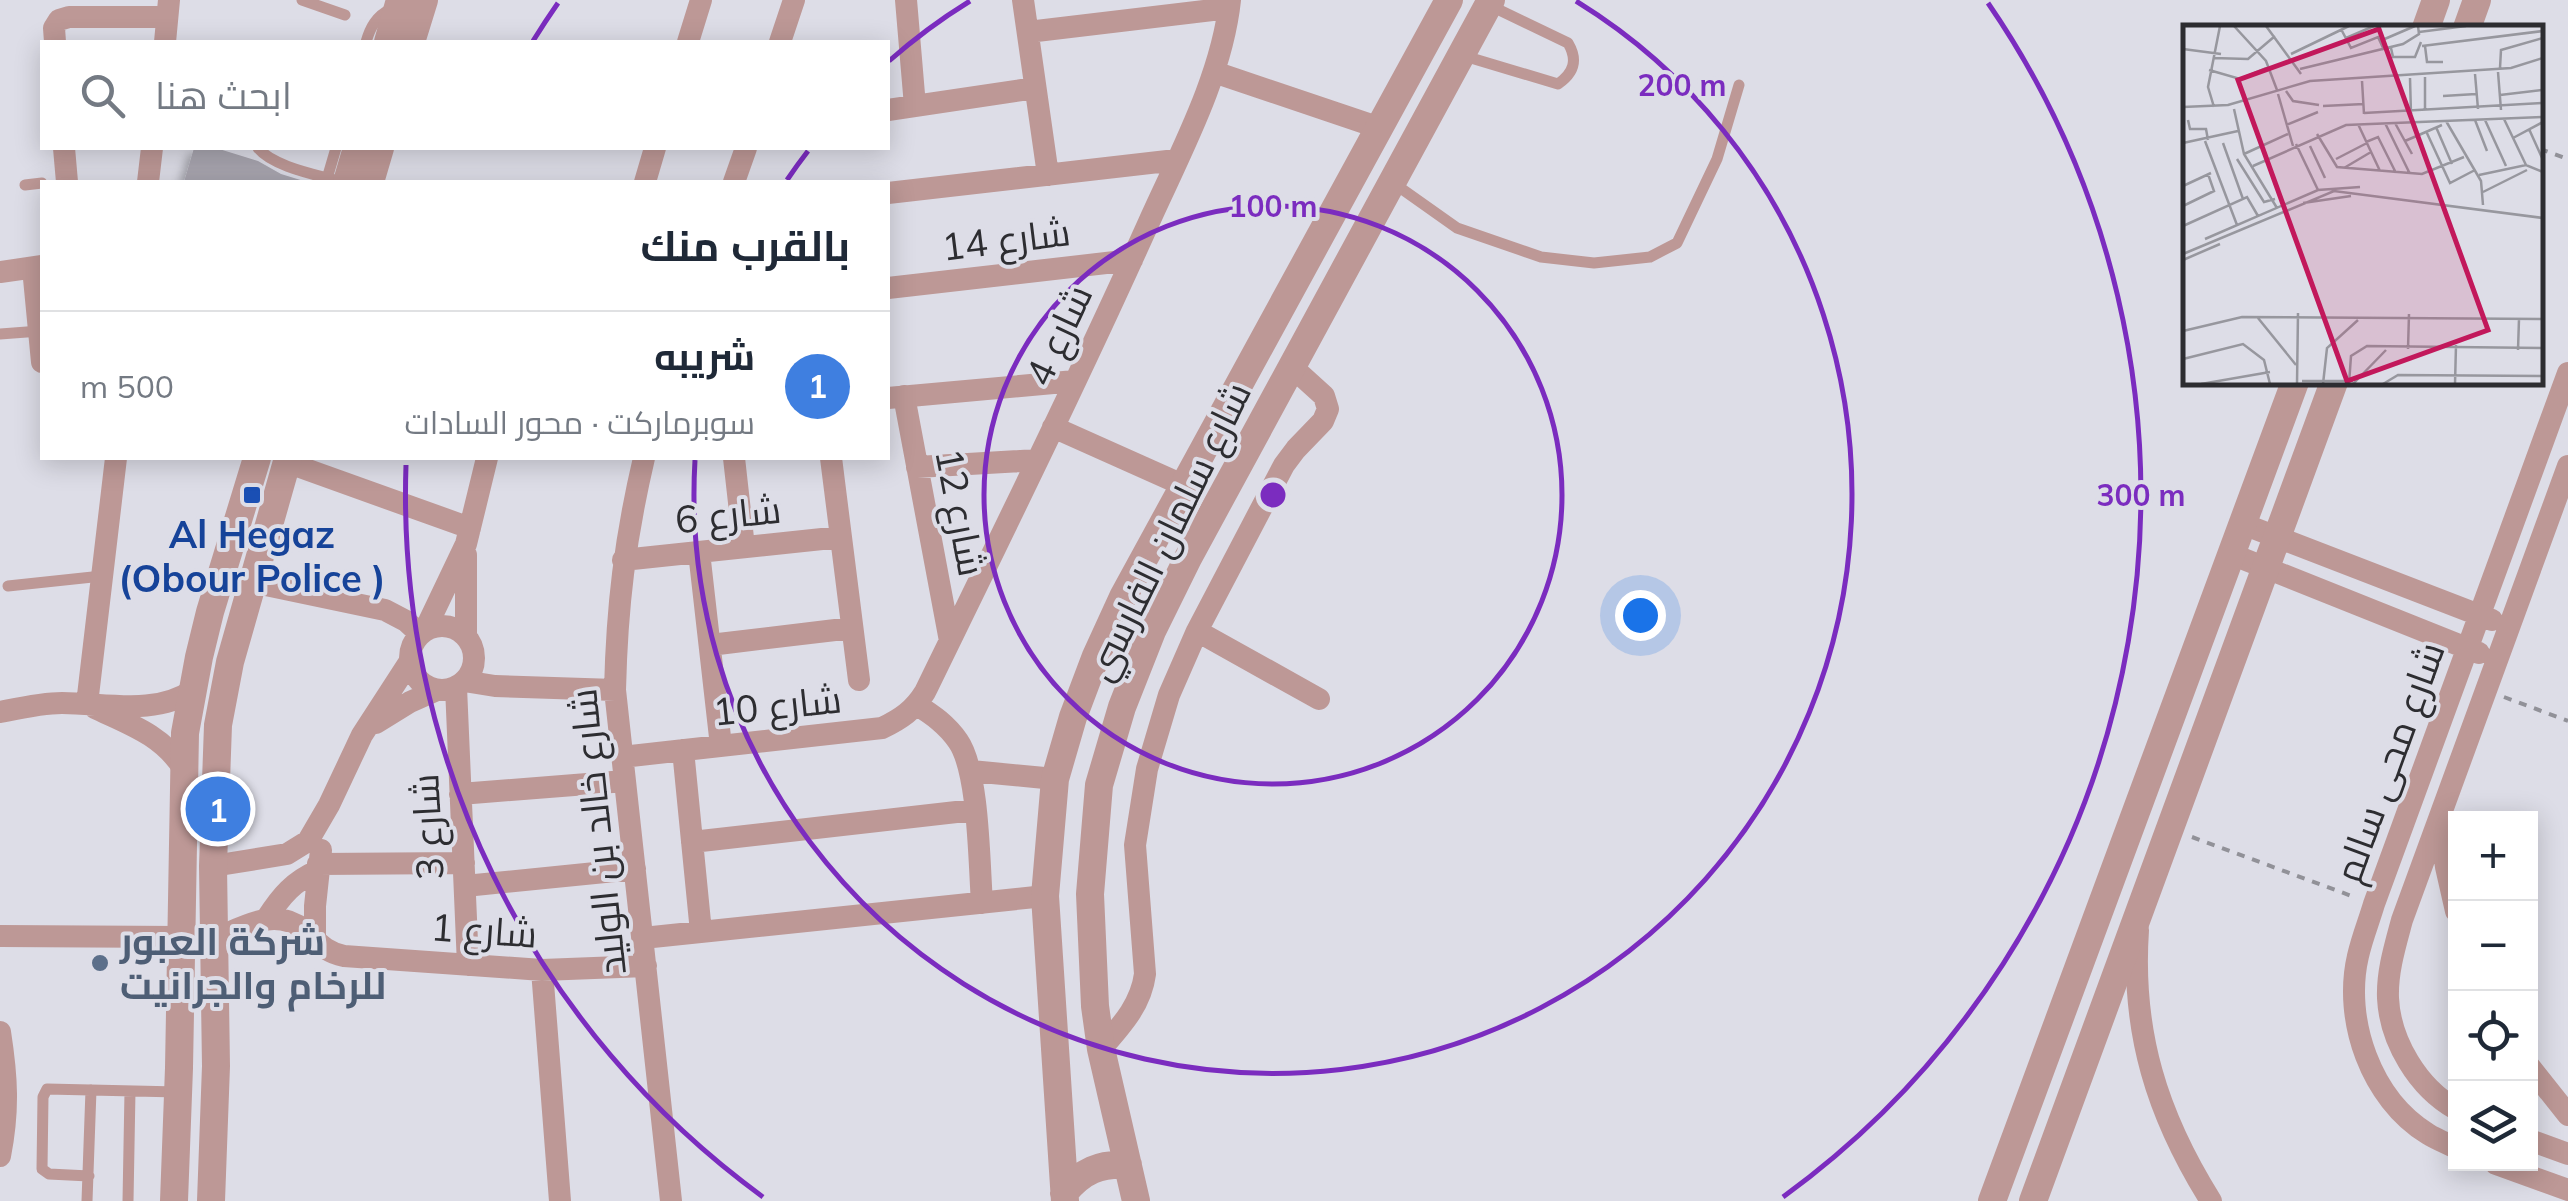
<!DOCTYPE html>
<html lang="ar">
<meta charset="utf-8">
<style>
body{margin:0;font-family:Mulish,Cairo,sans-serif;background:#f6f6f7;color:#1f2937;direction:rtl}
.controls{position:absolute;right:30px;bottom:30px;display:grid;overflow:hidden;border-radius:0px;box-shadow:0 5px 25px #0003}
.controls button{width:90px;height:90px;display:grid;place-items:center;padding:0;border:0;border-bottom:2px solid #e0e1e3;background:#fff;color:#1f2937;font:50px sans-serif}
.you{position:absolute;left:1640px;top:615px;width:35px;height:35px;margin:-25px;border:8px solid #fff;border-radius:50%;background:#1a73e8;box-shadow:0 0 0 15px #1a73e833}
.badge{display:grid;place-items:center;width:65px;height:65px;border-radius:50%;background:#b446a4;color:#fff;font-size:32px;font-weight:700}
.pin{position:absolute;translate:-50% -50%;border:5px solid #fff;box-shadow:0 2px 10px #0006}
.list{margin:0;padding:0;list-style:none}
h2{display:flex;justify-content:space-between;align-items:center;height:130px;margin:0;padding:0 40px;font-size:42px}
h2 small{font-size:32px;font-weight:400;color:#747a83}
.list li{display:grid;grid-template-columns:65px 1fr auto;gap:30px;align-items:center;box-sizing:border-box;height:150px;padding:0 40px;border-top:2px solid #e0e1e3}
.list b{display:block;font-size:38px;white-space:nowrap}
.list p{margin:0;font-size:32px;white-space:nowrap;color:#747a83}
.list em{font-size:32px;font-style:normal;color:#747a83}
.icon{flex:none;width:55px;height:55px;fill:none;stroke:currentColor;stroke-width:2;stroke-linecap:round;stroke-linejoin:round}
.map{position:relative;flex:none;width:2568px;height:1201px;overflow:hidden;direction:ltr}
.search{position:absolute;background:#fff;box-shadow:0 5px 25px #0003;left:40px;top:40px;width:850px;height:110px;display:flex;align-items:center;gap:25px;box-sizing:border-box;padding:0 35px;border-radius:0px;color:#747a83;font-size:38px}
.panel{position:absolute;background:#fff;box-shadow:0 5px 25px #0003;left:40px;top:180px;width:850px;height:280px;border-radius:0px;direction:rtl}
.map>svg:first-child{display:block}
.building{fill:#a8a5af;filter:url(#shadow)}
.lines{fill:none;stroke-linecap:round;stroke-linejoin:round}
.path{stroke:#919198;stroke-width:4;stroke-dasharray:8 8;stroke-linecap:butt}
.service{stroke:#bd9896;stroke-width:11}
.minor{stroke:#bd9896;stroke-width:22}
.tertiary{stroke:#bd9896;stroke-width:28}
.ring{fill:none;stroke:#7b2cbf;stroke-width:5}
.transit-dot{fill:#1a4fb4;stroke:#dddde7;stroke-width:4}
.service-dot{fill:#5c6f8a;stroke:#dddde7;stroke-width:4}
.labels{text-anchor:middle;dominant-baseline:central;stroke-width:8;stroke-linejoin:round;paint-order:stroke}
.street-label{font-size:38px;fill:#2d2d31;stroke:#dddde7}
.transit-label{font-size:38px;font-weight:bold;fill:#164399;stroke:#dddde7}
.service-label{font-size:38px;font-weight:bold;fill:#4e5e75;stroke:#dddde7;text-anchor:start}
.inset-road{fill:none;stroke:#97979e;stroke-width:2.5}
.view{fill:#c2185b;fill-opacity:0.15;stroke:#c2185b;stroke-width:5}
.inset-edge{fill:none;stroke:#2d2d31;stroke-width:5}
.centre{fill:#7b2cbf;stroke:#dddde7;stroke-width:5}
.ring-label{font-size:30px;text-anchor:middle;font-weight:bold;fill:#7b2cbf;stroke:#dddde7;stroke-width:8;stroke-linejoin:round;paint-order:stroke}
</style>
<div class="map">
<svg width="2568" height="1201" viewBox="0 0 2568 1201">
<defs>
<filter id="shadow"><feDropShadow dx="-6" dy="6" stdDeviation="5" flood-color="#0004"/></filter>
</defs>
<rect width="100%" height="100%" fill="#dddde7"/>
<!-- building -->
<path class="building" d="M194 148H216L258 161 281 174 307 182H184Z"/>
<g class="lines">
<!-- path -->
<path class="path" d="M2540 149 2568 159
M2504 697 2568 721
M2192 837 2357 898"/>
<!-- service -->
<path class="service" d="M302 0 345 15
M366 42C370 28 376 16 391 9
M1461 55 1558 84C1574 73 1578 60 1568 43L1491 6
M258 148C273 167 318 175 342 182
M326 182 336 148
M1392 182 1457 228 1541 257 1594 263 1650 257 1677 243 1717 159 1739 85
M25 185 42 183
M0 334 40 331
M8 586 102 576
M89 1176 49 1174 42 1169 43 1097 47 1089 178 1092
M87 1201 91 1090
M128 1201 130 1091"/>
<!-- minor -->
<path class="minor" d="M906 0 915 106
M1023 0 1048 175
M1028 32 1229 8
M55 42 54 28 59 20 69 17H167
M165 42 169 0
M688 42 701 0
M780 42 794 0
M1214 72 1380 128
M888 110 1035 88
M64 148 67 182
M148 182 152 148
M645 182 655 148
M734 182 746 148
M888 193 1176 160
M33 268 42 362
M0 272 42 266
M888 288 1132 260
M904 396 950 641
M888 398 1075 381
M1053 427 1185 486
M644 458C625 539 617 606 615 690L671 1201
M734 458 744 547
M831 458 859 680
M286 462 470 528
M917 467 1037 460
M2243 524 2492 620
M699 552 721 746
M2231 554 2479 653
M466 555V636
M623 560 841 537
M251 582 385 610 406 621 420 634
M410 658a32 32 0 1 1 64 0a32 32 0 1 1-64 0Z
M425 630 466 544 487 458
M1197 631 1319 699
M710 645 852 628
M464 681 495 686 615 690
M456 687 468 965
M87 704 116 458
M917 705C933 715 947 725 958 741 979 771 979 863 982 903
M95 708C129 724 162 735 183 768
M0 712C20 708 42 703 62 703 106 703 155 716 193 690
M376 723 410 702 437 690
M683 750 701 932
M622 757 882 728C901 719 914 710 925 692 1001 536 1078 380 1149 222 1180 153 1222 76 1230 0
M971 771 1055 779
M460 794 625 781
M2440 826 2446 867 2456 911
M692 842 974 810
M318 864 464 863
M213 866 287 854 308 841 329 805 362 735 410 661
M465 886 635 869
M267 918C281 896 294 881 317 871
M2138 930C2131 1032 2157 1115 2211 1201
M0 936 181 937
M643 938 1045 896
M214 939C244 927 275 906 304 930 318 942 325 952 344 956L542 970 646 966
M315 941V906L321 850
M542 970 560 1201
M0 1032C7 1077 9 1110 0 1156
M1101 1049C1121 1026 1141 1005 1145 974L1135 845 1147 769 1169 695 1197 631 1284 465 1296 449 1323 421 1328 409 1324 396 1292 367
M2530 1067 2568 1115
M2456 1109C2418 1088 2390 1041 2388 998 2387 972 2395 946 2402 920L2568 466
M2530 1140 2568 1154
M2456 1148C2446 1143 2436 1139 2428 1134 2371 1099 2343 1020 2358 956 2362 938 2369 921 2374 904L2568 373
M2496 1164 2568 1190"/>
<!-- tertiary -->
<path class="tertiary" d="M2426 28 2436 0
M2467 28 2477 0
M388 42 400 0
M411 42 424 0
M347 182 357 148
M370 182 380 148
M1064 1193C1082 1171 1100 1163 1128 1165
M174 1201 179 1068 185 733 199 657 210 612 257 458
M211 1201 216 1066 213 866 218 725 230 662 288 458
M1065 1201 1045 896 1055 779 1073 717 1096 656 1123 597 1449 0
M1136 1201 1101 1049 1095 1006 1090 894 1099 785 1122 707 1152 631 1188 558 1491 0
M1992 1201 2295 382
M2033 1201 2334 382"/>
</g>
<!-- distance rings -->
<g class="ring">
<circle cx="1273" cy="495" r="289"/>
<path d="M787 180A579 579 0 0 1 808 151M889 61A579 579 0 0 1 970 1M1576 1A579 579 0 1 1 695 460"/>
<path d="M763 1197A868 868 0 0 1 406 465M533 41A868 868 0 0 1 558 3M1988 3A868 868 0 0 1 1783 1197"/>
</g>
<!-- markers -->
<rect class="transit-dot" x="242" y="485" width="20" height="20" rx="5"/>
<circle class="service-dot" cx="100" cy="963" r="10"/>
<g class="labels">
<!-- street labels -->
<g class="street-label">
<text transform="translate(1006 239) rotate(-7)">شارع 14</text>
<text transform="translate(1058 335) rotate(-65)">شارع 4</text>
<text transform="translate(961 512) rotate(79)">شارع 12</text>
<text transform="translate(728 514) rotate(-6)">شارع 6</text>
<text transform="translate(1168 531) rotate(-64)">شارع سلمان الفارسي</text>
<text transform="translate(777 705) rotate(-6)">شارع 10</text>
<text transform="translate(2389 762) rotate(-70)">شارع محى سالم</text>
<text transform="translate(427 827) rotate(-93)">شارع 3</text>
<text transform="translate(597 832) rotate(-96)">شارع خالد بن الوليد</text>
<text transform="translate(484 930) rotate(4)">شارع 1</text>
</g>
<!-- transit labels -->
<g class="transit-label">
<text x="252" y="534">Al Hegaz<tspan x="252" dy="44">(Obour Police )</tspan></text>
</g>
<!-- service labels -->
<g class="service-label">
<text x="120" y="941">شركة العبور<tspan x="120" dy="44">للرخام والجرانيت</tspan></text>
</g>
</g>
<!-- overview -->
<g transform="translate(2183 25)">
<rect width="360" height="360" fill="#dddde7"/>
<path class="inset-road" d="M51 1 83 36 94 65M83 1 118 49M158 4 168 23 195 12 201 25M236 7 283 1M163 13 191 1M197 16 232 1M239 21 360 6M242 21 244 37H260M208 23 210 32H232L238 17M0 24 38 29M108 29 166 1M30 33 65 34 92 11M317 43 318 25 360 13M117 44 220 19 236 9 235 1M26 45 57 54 86 42M315 47 318 85M292 49 295 84M242 52V86M227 53 228 89M179 56 181 89M103 66 110 76 136 80M95 69 110 121M317 70 360 65M260 71 293 69M140 81 181 79M0 82 45 80 127 56 328 43 360 33M31 82 25 62 37 1M51 84 61 129 94 183M181 88 360 78M321 94 343 140M5 95 7 104H23L25 115M292 95 304 126M302 95 323 141M263 96 298 156 300 180M202 98 227 149M212 98 229 129M175 99 197 146M103 100 135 87M253 102 269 139M346 104 360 135M243 106 267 158 292 145M134 109 154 142 239 149 281 132M330 113 360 97M22 116 54 200M222 116 259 100M183 117 195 112 213 148M0 118 55 106M40 118 60 174M113 119 135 165M127 121 142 153M61 129 105 109M54 134 81 177 92 174M153 134 184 118M70 141 163 100 360 92M161 143 188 127M296 150 343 140 360 147M0 161 28 148M300 167 344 145M120 178 168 171M0 181 31 166 25 149M0 201 64 172 75 191M22 214 135 165 177 162M0 229 151 166 360 193M0 235 37 219M75 293 113 340M0 306 59 292 360 294M225 324 226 289M335 325 336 294M0 334 60 319 81 335 87 359M119 356H170M18 359 87 347M114 359 115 288M140 359 144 323 175 295M166 359 168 331 184 321 360 323M170 359 203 325M200 359 215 350 360 351M272 359 273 320"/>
<path class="view" d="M196 4 305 305 164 356 55 55Z"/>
<rect width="360" height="360" class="inset-edge"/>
</g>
<circle cx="1273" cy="495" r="15" class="centre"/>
<g class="ring-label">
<text x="1682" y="96">200 m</text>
<text x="1273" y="217">100 m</text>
<text x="2141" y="506">300 m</text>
</g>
</svg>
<div class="controls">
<button>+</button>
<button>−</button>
<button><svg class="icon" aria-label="locate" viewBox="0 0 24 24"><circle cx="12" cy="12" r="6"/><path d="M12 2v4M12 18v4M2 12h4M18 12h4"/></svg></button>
<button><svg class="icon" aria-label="layers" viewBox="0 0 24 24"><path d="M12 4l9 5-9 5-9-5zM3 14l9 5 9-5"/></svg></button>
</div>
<div class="you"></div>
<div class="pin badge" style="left:218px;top:809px;background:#3f7fe0">1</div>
<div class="search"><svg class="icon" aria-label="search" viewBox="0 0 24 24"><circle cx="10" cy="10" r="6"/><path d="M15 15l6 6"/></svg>ابحث هنا</div>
<section class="panel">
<h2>بالقرب منك<small></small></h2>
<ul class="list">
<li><span class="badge" style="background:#3f7fe0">1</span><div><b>شريبه</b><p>سوبرماركت · محور السادات</p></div><em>500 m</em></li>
</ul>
</section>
</div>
